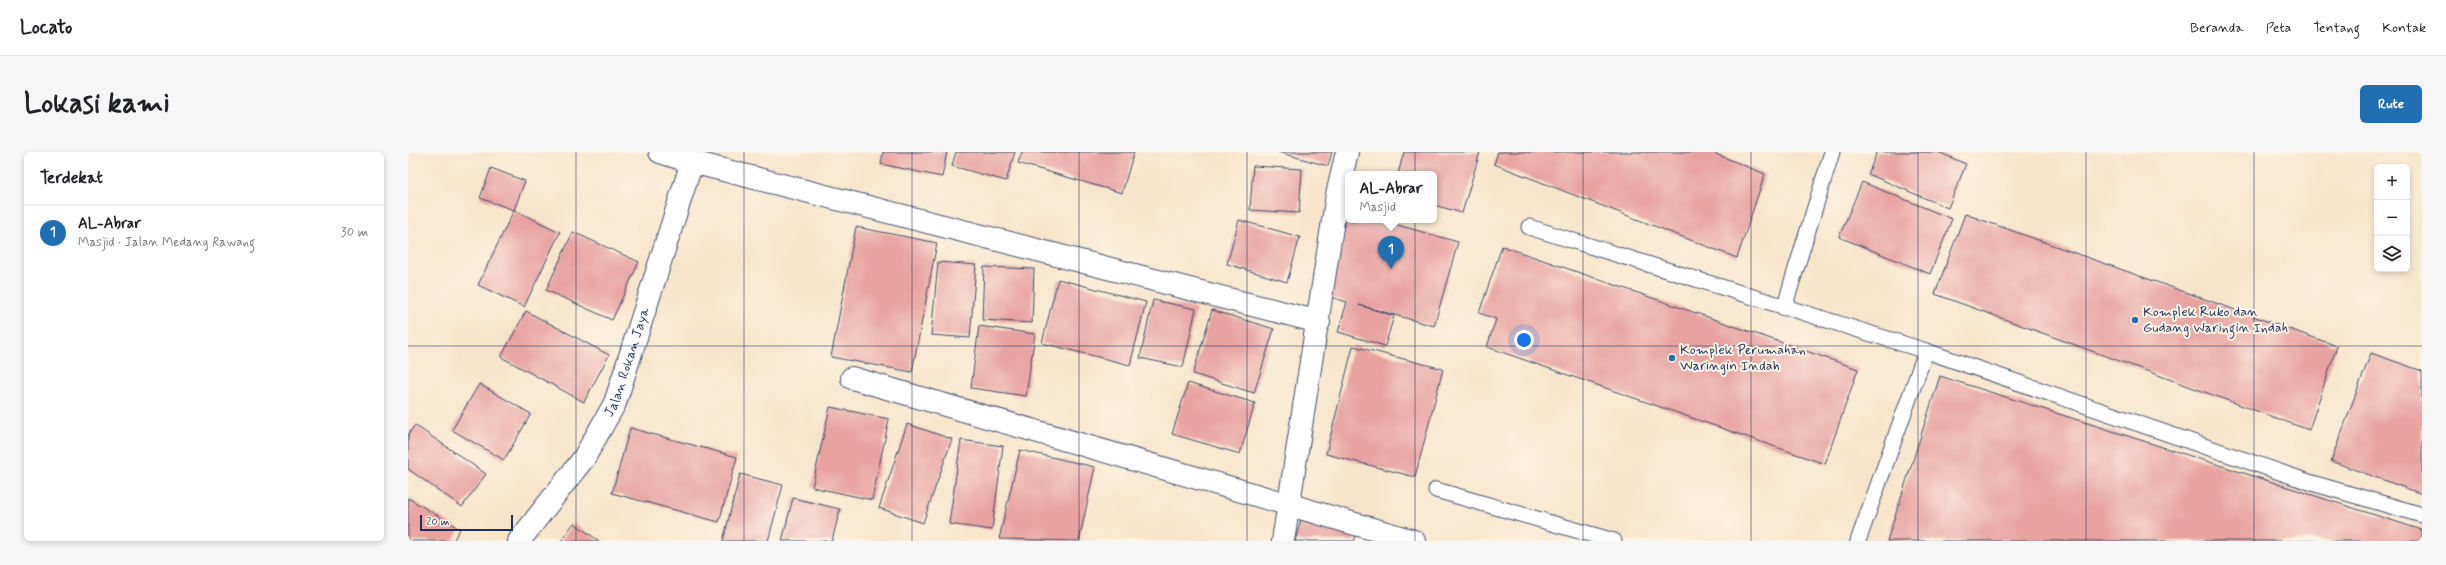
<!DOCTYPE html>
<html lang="id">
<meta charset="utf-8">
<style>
body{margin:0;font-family:Mynerve,sans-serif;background:#f6f6f6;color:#202124}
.controls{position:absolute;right:12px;top:12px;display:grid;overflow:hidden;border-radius:6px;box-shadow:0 2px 6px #0003}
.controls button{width:36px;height:36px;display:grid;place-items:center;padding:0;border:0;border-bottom:1px solid #e0e0e0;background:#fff;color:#202124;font:20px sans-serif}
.scale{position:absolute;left:12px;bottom:10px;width:93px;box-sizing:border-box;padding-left:4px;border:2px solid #1b2f5e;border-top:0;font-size:11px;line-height:14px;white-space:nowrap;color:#1b2f5e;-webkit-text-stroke:3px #fcf5e5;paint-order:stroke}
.you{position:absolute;left:1116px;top:188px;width:14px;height:14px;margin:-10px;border:3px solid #fff;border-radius:50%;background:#1a73e8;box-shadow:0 0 0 6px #1a73e833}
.badge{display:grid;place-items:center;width:26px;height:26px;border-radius:50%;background:#1f6fb2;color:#fff;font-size:13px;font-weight:700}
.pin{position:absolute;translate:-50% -33px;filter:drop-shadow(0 1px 2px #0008)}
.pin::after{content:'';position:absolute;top:21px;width:14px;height:12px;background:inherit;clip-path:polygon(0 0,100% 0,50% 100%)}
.popup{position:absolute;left:937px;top:19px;width:92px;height:52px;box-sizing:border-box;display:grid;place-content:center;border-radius:6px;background:#fff;filter:drop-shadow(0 1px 3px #0005);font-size:13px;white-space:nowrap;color:#757577}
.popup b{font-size:15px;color:#202124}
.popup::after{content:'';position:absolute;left:50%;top:100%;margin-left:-8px;border:8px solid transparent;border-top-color:#fff}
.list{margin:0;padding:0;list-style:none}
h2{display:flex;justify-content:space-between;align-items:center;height:52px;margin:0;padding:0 16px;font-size:17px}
h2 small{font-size:13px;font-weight:400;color:#757577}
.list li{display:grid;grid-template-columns:26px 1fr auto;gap:12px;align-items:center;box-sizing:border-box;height:56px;padding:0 16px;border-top:1px solid #e0e0e0}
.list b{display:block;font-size:15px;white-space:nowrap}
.list p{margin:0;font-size:13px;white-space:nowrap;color:#757577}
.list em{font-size:13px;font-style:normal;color:#757577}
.icon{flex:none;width:22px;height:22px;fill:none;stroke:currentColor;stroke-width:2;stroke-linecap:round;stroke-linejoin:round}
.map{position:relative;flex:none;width:2014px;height:389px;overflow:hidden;border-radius:6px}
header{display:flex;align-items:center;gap:24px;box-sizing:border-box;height:56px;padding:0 20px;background:#fff;border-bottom:1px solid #e0e0e0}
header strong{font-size:19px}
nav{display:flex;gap:22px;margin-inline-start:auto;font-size:14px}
.intro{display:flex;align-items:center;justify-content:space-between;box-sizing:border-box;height:96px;padding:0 24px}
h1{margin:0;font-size:28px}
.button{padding:10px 18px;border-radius:6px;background:#1f6fb2;color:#fff;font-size:14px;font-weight:700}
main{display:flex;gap:24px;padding:0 24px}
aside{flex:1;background:#fff;border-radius:6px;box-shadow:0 2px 6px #0003}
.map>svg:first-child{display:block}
.building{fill:#e8a3a1}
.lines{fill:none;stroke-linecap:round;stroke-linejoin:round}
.service-casing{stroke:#3c4a6e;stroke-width:17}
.minor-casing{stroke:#3c4a6e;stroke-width:24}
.service{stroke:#fff;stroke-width:15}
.minor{stroke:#fff;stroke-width:22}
.grid{fill:none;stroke:#1b2f5e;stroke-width:1;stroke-opacity:0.55}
.poi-dot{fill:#1f6fb2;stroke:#fcf5e5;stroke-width:1.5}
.labels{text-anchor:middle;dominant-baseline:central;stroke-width:4;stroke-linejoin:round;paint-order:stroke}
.poi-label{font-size:14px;fill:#1b2f5e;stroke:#fcf5e5;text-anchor:start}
.street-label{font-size:14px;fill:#1b2f5e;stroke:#fcf5e5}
</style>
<header>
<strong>Locato</strong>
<nav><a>Beranda</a><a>Peta</a><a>Tentang</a><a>Kontak</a></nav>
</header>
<div class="intro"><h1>Lokasi kami</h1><a class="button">Rute</a></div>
<main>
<aside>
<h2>Terdekat<small></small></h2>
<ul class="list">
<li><span class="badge">1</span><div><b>AL-Abrar</b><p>Masjid · Jalan Medang Rawang</p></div><em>30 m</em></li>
</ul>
</aside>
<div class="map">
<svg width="2014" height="389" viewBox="0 0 2014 389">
<rect width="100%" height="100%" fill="#fcf5e5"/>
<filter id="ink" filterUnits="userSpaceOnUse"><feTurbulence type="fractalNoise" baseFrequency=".025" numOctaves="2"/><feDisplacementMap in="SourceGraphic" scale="8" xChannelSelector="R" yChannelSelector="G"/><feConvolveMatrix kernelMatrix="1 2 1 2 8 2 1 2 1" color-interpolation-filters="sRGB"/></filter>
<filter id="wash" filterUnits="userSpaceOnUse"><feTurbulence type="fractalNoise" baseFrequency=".012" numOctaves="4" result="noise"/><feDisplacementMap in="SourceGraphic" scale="16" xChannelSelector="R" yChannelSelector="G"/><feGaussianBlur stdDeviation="0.9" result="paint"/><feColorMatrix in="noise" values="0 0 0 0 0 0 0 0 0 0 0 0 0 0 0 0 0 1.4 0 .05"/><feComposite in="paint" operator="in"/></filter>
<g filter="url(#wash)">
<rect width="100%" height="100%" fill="#f7e5cb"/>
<g id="blocks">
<!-- building -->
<path class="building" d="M475 0H539L534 25 473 12Z
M548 0H607L598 29 544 14Z
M614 0H726L714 41 610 11Z
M870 0H924L920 14Z
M996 0H1072L1054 61 1026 53V22H990Z
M1090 0H1303L1357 22 1329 106 1086 12Z
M1469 0H1530L1558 12 1540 56 1460 22Z
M845 14 894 17 891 61 842 58Z
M83 16 117 29 106 58 72 46Z
M1454 30 1544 67 1522 122 1431 85Z
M106 58 152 80 116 155 70 133Z
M940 60V68H972L1050 90 1026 174 951 153 986 164 977 194 930 180 939 150 916 143Z
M1557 62 1929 194 1901 278 1527 142Z
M831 68 892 85 879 130 819 112Z
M448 75 529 91 504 220 423 205Z
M165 80 231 110 204 168 138 138Z
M1094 94 1450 217 1417 312 1079 195 1088 167 1071 161Z
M530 110 568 113 562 186 523 183Z
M576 115 626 117 624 171 574 168Z
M650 127 738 150 722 213 634 191Z
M745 148 788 157 775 215 732 206Z
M804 158 866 177 846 241 785 222Z
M118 159 201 203 176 250 93 205Z
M571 174 627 182 618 244 563 236Z
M945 194 1035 217 1007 325 918 302Z
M1963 201 2014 219V342L1923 309Z
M1532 224 2014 378V389H1479Z
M780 231 847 251 832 302 764 282Z
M71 232 123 262 96 308 44 278Z
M422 255 481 267 464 348 404 335Z
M499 272 544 287 515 371 471 356Z
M7 273 78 322 54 355 0 317V283Z
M222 276 329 305 311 370 204 341Z
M553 288 595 294 584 378 541 372Z
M612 298 687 315 671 389 591 387Z
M332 322 375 333 360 389H315Z
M0 346 52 377 45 389H0Z
M385 346 432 357 424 389H374Z
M893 368 948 383 946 389H887Z
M166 371 191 389H153Z"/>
</g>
</g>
<g filter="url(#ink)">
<use href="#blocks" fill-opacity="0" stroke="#3c4a6e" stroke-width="1"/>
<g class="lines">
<defs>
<path id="service" d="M1121 75 1518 199 1904 331 2014 363
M1376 156 1424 0
M1028 338 1206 389
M1450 389 1518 199"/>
<g id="minor">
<path d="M252 0 284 10 911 170"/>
<path d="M444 226 1006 389"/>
<path id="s1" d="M111 389 176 306 207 251 284 10"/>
<path d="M875 389 929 43 939 0"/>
</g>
</defs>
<!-- service casing -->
<use href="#service" class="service-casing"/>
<!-- minor casing -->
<use href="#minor" class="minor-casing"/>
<!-- service -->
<use href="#service" class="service"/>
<!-- minor -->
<use href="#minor" class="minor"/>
</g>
</g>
<!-- grid -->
<path class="grid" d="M168 0V389M336 0V389M504 0V389M671 0V389M839 0V389M1007 0V389M1175 0V389M1343 0V389M1510 0V389M1678 0V389M1846 0V389M0 194H2014"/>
<!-- markers -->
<g class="poi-dot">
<circle cx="1727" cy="168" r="4"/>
<circle cx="1264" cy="206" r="4"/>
</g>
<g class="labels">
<!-- poi labels -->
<g class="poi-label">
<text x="1735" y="160">Komplek Ruko dan<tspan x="1735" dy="16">Gudang Waringin Indah</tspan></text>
<text x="1272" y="198">Komplek Perumahan<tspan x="1272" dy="16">Waringin Indah</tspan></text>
</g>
<!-- street labels -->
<g class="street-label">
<text stroke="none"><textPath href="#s1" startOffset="211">Jalan Rokan Jaya</textPath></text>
</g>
</g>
</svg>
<div class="controls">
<button>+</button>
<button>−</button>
<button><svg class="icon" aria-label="layers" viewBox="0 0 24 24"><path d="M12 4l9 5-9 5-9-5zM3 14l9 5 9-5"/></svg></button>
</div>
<div class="scale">20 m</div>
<div class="you"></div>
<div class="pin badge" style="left:983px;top:117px">1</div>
<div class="popup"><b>AL-Abrar</b>Masjid</div>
</div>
</main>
